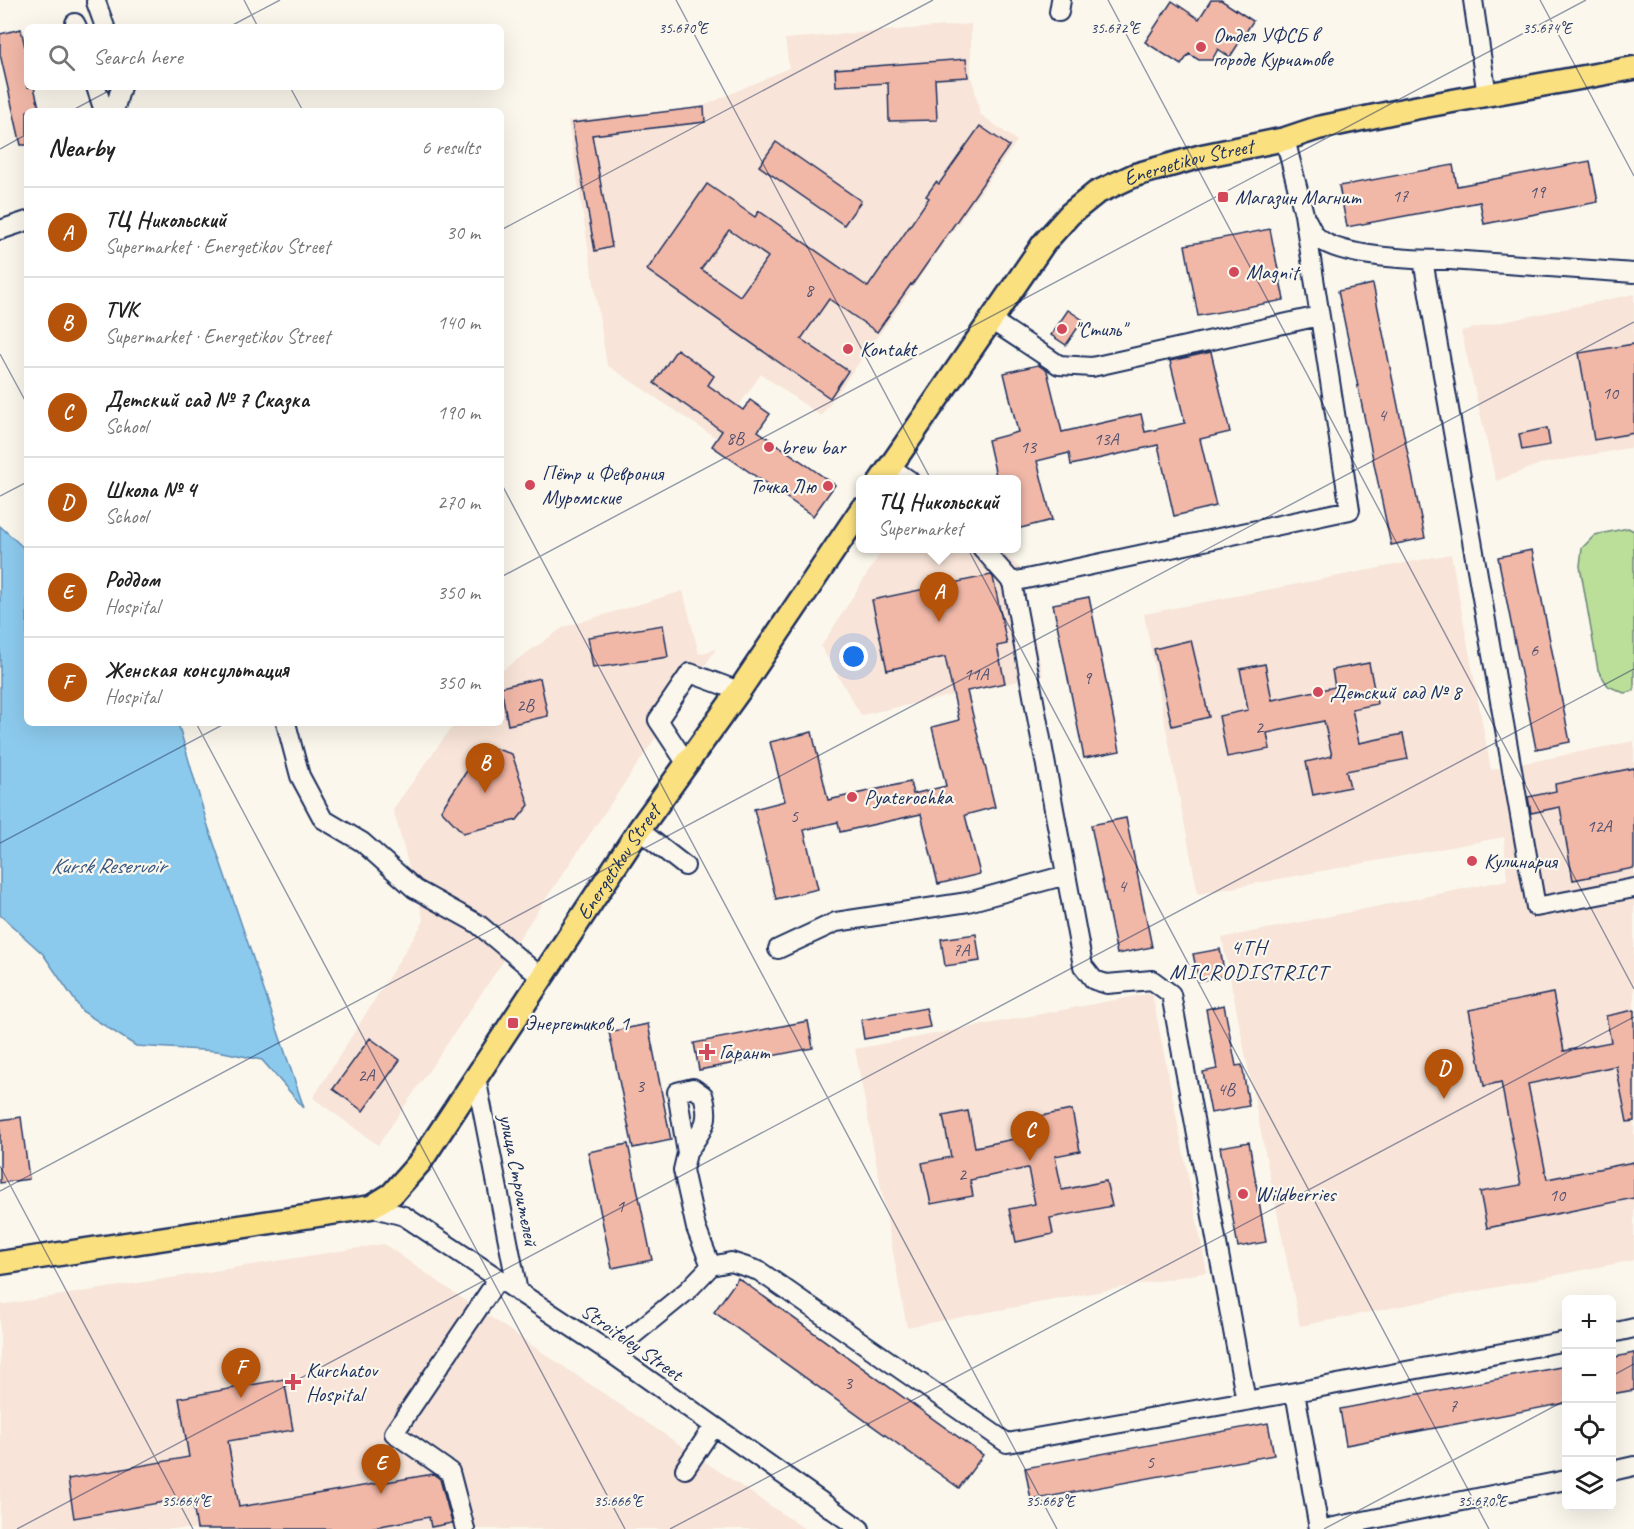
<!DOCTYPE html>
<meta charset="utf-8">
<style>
body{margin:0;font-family:Caveat,sans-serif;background:#f2f2f2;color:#222}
.controls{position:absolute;right:18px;bottom:18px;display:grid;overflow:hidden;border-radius:9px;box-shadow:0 6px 24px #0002}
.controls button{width:54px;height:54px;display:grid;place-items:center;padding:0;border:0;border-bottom:2px solid #e0e0e0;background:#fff;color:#222;font:30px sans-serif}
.you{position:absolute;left:854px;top:657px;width:21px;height:21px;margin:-15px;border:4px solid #fff;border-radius:50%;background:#1a73e8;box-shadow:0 0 0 9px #1a73e833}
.badge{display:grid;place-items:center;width:39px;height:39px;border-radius:50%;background:#b45309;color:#fff;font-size:20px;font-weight:700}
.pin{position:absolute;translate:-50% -50px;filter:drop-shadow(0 2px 3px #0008)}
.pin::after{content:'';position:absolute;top:32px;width:21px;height:18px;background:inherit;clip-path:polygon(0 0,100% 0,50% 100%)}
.popup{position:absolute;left:856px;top:475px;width:165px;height:78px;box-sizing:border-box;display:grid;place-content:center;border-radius:9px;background:#fff;filter:drop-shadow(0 2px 4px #0005);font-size:20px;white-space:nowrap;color:#767676}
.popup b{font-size:22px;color:#222}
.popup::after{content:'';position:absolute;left:50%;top:100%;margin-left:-12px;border:12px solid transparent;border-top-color:#fff}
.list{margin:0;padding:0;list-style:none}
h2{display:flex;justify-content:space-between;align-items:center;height:78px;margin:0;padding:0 24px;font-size:26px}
h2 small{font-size:20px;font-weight:400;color:#767676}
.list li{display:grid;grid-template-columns:39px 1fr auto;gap:18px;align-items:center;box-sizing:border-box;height:90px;padding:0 24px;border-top:2px solid #e0e0e0}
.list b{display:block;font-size:22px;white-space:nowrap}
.list p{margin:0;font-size:20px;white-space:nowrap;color:#767676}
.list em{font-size:20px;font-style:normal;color:#767676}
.icon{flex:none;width:33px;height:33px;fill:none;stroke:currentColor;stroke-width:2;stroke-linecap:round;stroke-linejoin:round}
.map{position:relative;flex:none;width:1634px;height:1529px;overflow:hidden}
.search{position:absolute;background:#fff;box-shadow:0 6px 24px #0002;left:24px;top:24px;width:480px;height:66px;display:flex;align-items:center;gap:15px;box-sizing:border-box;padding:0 21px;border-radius:9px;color:#767676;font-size:22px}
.panel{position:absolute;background:#fff;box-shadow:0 6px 24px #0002;left:24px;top:108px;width:480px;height:618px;border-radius:9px}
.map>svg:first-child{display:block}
.built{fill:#f8e4d8}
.green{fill:#bbde98;stroke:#6b867b;stroke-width:1.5}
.water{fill:#8ccaed;stroke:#5f8cb4;stroke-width:1.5}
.building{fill:#f1b8a8;stroke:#1b2f5e;stroke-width:1.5;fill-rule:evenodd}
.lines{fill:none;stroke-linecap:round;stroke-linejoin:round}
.minor-casing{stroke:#1b2f5e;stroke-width:22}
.major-casing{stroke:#1b2f5e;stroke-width:27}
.minor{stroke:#fbf7ec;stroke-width:18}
.major{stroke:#fbe080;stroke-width:22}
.ticks{fill:none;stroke:#1b2f5e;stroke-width:1.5;stroke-opacity:0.45}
.poi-dot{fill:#d1495b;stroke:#fbf7ec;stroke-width:2}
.labels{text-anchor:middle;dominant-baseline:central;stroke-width:4.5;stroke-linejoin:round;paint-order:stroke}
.number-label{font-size:18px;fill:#505170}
.poi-label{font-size:21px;fill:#1b2f5e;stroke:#fbf7ec;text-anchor:start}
.street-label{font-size:21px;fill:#1b2f5e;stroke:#fbf7ec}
.water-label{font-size:22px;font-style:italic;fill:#375682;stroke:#fbf7ec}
.neighbourhood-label{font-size:22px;letter-spacing:1.5px;fill:#1b2f5e;stroke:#fbf7ec}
.ticks-label{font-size:15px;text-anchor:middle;fill:#1b2f5e;stroke:#fbf7ec;stroke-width:4.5;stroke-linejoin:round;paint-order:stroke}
</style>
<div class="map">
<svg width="1634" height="1529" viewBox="0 0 1634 1529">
<rect width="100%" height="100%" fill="#fbf7ec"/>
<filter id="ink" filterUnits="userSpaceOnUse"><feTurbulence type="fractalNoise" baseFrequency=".0167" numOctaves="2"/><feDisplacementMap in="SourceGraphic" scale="12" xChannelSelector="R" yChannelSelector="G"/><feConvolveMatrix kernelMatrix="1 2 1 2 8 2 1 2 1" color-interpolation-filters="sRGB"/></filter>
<g filter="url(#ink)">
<!-- built -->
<path class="built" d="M971 24V74L980 114 1017 141 821 416 761 374 716 438 607 365 568 121 701 107 789 68 785 39Z
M1634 294V447L1540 464 1496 481 1461 331Z
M883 549H999L1019 567 1043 676 861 715 821 647Z
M1451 554 1491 770 1634 741V1260L1300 1326 1222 938 1507 880 1504 837 1198 894 1144 614Z
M683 591 699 654 716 649 378 1145 313 1098 424 921 393 809 455 723H501V671L564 627Z
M1152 993 1207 1272 907 1327 855 1049Z
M384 1244 466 1301 805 1529H0V1305Z"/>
<!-- green -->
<path class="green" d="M1628 528 1634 531V691L1624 693 1608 686 1598 670 1580 566 1582 548 1595 535Z"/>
<!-- water -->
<path class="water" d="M0 526 27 551V723H178L207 823 304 1108 262 1060 218 1051 136 1046 82 1011 43 954 0 915Z"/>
<!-- building -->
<path class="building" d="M1211 0H1221L1253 21 1230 57 1218 49 1212 60H1199L1189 54 1181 65 1145 42 1172 1 1199 19Z
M21 29 27 56V87H34L40 111H27V145H21L0 54V34Z
M966 59 968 77 935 79 937 120 889 121 888 83 836 86 835 69Z
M704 107 705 122 592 135 612 247 595 251 572 123Z
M980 126 1009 146 912 285 911 284 877 332 829 299 801 339 848 371 830 398 647 270 707 184 755 217 759 211 868 287 929 198 926 196 936 182 939 184ZM729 230 768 257 740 296 701 269Z
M776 142 861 201 844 225 759 166Z
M1590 161 1598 202 1484 224 1480 202 1347 227 1339 186 1453 165 1457 186Z
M1270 229 1284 300 1198 316 1185 245Z
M1373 284 1425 538 1391 545 1338 291Z
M1068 310 1083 320 1066 345 1051 335Z
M1634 344V433L1594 440 1579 353Z
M677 349 714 376 708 385 743 410 750 400 770 414 758 431 835 485 813 516 712 446 722 431 654 383Z
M1211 352 1230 432 1200 439 1216 506 1174 516 1158 445 1071 465 1069 453 1037 461 1052 520 1017 529V480H997L988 440 1018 432 1004 373 1038 365 1047 371 1062 432 1141 414 1145 432 1185 423 1170 361Z
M1547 428 1550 445 1522 450 1519 434Z
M1532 550 1570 742 1536 749 1498 557Z
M991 575 993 577 1007 644 997 646 1005 683 967 691 995 807 965 815 980 874 938 884 921 814 840 832 838 822 804 830 818 889 776 899 754 809 785 801 770 742 812 732 828 800 910 782 913 794 946 786 932 727 959 720 945 657 887 670 872 600Z
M1089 597 1120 751 1084 758 1053 604Z
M663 625 668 657 593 668 588 637Z
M1191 640 1209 717 1172 726 1154 649Z
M1369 663 1377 704 1352 709 1359 743 1403 734 1408 759 1346 771 1350 787 1313 795 1306 762 1332 756 1324 721 1267 733 1270 749 1227 757 1219 716 1248 710 1240 669 1265 664 1272 700 1335 687 1332 670Z
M540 678 548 716 508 725 501 687Z
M484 745 512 754 529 805 517 820 463 833 441 810Z
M1634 768V868L1573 880 1560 807 1531 813 1528 797 1556 791 1555 784Z
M1126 818 1152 947 1117 954 1091 825Z
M976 934 980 961 945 966 941 939Z
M1220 949 1225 976 1199 981 1193 954Z
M1553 993 1564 1051 1611 1042 1606 1016 1634 1010V1121L1627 1122 1616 1066 1528 1084 1547 1179 1634 1162V1198L1487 1228 1480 1192 1521 1185 1501 1082 1484 1086 1469 1010Z
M1224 1005 1236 1066 1242 1065 1249 1106 1211 1113 1203 1072 1217 1069 1206 1009Z
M926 1008 930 1027 864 1039 861 1020Z
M808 1021 813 1048 699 1070 694 1043Z
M648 1024 671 1140 633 1148 609 1032Z
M370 1038 400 1060 363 1111 333 1089Z
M1072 1110 1080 1151 1055 1156 1062 1190 1106 1181 1112 1206 1050 1218 1053 1234 1016 1242 1009 1209 1035 1204 1028 1168 970 1180 973 1196 931 1204 922 1163 951 1157 943 1116 968 1111 975 1147 1038 1134 1035 1117Z
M21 1117 29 1179 0 1183V1120Z
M1249 1142 1266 1242 1238 1247 1220 1147Z
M628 1144 652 1260 612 1268 588 1152Z
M738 1278 983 1455 959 1488 714 1312Z
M1634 1353V1390L1611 1394V1358Z
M1566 1366V1403L1346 1445 1340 1409Z
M284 1379 293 1430 228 1441 239 1507 433 1474 440 1479 452 1523 431 1527 429 1517 364 1529H197L192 1497 74 1518 68 1479 189 1457 179 1398Z
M1268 1423 1274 1455 1031 1500 1025 1468Z"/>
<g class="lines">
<defs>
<path id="minor" d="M1473 0 1487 96
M96 2 105 27
M1059 12 1061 0
M75 23 77 27
M96 87 104 111
M114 111 121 87
M1307 221C1310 226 1313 234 1317 237 1339 258 1419 260 1450 260L1634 273
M0 230 27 221
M1423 260 1536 907 1634 888
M991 320 1059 365 1092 367 1319 316
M890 467 909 480
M982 548 1012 582 1083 966 1094 980 1107 984 1152 980 1171 994 1246 1401 1295 1392 1319 1529
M1012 582 1350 510 1304 214 1285 139
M286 723 300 776 323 819 362 842 415 889 478 924 542 978
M687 764 658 720 690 673 739 691
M639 830 685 866
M778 949 836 922 968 902 1066 875
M476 1077 518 1292
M687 1153C701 1130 712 1124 703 1095L693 1088 677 1092 687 1153 683 1170 696 1228 711 1266
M371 1207 404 1216 611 1353 860 1529
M1612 1333 1634 1328
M611 1353 687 1291 711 1266 731 1262 759 1271 1007 1443 1246 1401
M1295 1392 1566 1341
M685 1469 714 1426
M1612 1471 1634 1466
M465 1529 450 1472 394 1433 498 1279
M1324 1529 1566 1480"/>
<g id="major">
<path id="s1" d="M881 480 1044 243 1070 214 1096 193 1135 175 1202 156 1285 139 1318 128 1414 108 1634 68"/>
<path id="s2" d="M0 1263 371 1207 392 1194 421 1161 639 830 739 691 861 510"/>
</g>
</defs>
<!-- minor casing -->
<use href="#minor" class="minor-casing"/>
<!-- major casing -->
<use href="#major" class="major-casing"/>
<!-- minor -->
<use href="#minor" class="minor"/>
<!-- major -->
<use href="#major" class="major"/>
</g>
</g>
<!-- ticks -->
<path class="ticks" d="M244 0 258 27M676 0 1489 1529M1108 0 1634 989M1540 0 1634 176M229 27 280 0M290 87 303 111M71 111 116 87M0 149 27 134M501 230 933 0M0 354 27 404M501 483 1057 1529M0 496 27 482M501 577 1586 0M196 723 625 1529M0 843 226 723M0 1166 193 1529M0 1191 1634 322M1612 1376 1634 1364M17 1529 1634 669M670 1529 1634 1017M1324 1529 1566 1400"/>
<!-- markers -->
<g class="poi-dot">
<circle cx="1201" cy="47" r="6"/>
<rect x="1217" y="191" width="12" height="12" rx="3"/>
<circle cx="1234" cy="272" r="6"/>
<circle cx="1062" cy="329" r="6"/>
<circle cx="848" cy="349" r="6"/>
<circle cx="769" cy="447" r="6"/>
<circle cx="530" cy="485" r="6"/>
<circle cx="828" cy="486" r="6"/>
<circle cx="1318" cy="692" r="6"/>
<circle cx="852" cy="797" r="6"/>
<circle cx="1472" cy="861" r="6"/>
<rect x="507" y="1017" width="12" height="12" rx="3"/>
<path d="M704 1043h6v6h6v6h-6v6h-6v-6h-6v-6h6z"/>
<circle cx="1243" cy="1194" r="6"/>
<path d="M290 1373h6v6h6v6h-6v6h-6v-6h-6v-6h6z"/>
</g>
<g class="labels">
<!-- number labels -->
<g class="number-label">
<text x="1537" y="192">19</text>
<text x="1400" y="196">17</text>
<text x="809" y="290">8</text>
<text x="1610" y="393">10</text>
<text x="1382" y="415">4</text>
<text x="735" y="438">8В</text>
<text x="1106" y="439">13А</text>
<text x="1028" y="447">13</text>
<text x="1534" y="650">6</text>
<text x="976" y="674">11А</text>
<text x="1087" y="678">9</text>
<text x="525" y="705">2В</text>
<text x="1259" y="727">2</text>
<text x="794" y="816">5</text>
<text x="1599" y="826">12А</text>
<text x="1122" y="886">4</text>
<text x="961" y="950">7А</text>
<text x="366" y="1075">2А</text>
<text x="640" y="1086">3</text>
<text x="1226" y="1089">4В</text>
<text x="962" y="1174">2</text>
<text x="1557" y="1195">10</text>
<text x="620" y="1206">1</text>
<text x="848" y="1383">3</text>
<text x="1453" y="1406">7</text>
<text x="1150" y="1462">5</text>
</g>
<!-- poi labels -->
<g class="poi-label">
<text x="1213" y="35">Отдел УФСБ в<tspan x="1213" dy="24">городе Курчатове</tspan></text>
<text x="1235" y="197">Магазин Магнит</text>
<text x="1246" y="272">Magnit</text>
<text x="1074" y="329">"Стиль"</text>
<text x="860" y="349">Kontakt</text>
<text x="781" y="447">brew bar</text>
<text x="542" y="473">Пётр и Феврония<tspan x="542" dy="24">Муромские</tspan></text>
<text x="816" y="486" text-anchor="end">Точка Лю</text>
<text x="1330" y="692">Детский сад № 8</text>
<text x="864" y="797">Pyaterochka</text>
<text x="1484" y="861">Кулинария</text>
<text x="525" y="1023">Энергетиков, 1</text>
<text x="719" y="1052">Гарант</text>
<text x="1255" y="1194">Wildberries</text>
<text x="306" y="1370">Kurchatov<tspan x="306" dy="24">Hospital</tspan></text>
</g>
<!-- street labels -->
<g class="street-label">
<text stroke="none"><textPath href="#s1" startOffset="458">Energetikov Street</textPath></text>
<text stroke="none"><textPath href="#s2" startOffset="802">Energetikov Street</textPath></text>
<text transform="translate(519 1180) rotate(79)">улица Строителей</text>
<text transform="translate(632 1342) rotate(35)">Stroiteley Street</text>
</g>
<!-- water labels -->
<g class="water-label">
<text x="108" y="866">Kursk Reservoir</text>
</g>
<!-- neighbourhood labels -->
<g class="neighbourhood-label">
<text x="1249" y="947">4TH<tspan x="1249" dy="25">MICRODISTRICT</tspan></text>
</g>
</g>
<g class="ticks-label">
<text x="683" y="33">35.670°E</text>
<text x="1115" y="33">35.672°E</text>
<text x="1547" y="33">35.674°E</text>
<text x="186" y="1506">35.664°E</text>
<text x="618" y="1506">35.666°E</text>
<text x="1050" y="1506">35.668°E</text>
<text x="1482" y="1506">35.670°E</text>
</g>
</svg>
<div class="controls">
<button>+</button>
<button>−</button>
<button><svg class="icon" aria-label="locate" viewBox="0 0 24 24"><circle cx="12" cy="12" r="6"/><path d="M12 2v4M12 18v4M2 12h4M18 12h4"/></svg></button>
<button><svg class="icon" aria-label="layers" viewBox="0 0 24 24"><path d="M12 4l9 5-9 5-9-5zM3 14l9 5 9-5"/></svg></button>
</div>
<div class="you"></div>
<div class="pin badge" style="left:939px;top:622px">A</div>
<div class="popup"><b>ТЦ Никольский</b>Supermarket</div>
<div class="pin badge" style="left:485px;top:793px">B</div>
<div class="pin badge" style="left:1030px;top:1161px">C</div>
<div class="pin badge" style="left:1444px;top:1099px">D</div>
<div class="pin badge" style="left:381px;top:1494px">E</div>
<div class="pin badge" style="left:241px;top:1398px">F</div>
<div class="search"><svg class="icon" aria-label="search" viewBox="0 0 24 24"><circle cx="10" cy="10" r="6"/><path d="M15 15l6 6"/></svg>Search here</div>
<section class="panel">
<h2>Nearby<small>6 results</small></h2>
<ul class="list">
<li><span class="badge">A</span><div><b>ТЦ Никольский</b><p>Supermarket · Energetikov Street</p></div><em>30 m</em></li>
<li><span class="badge">B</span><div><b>TVK</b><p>Supermarket · Energetikov Street</p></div><em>140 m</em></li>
<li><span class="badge">C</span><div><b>Детский сад № 7 Сказка</b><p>School</p></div><em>190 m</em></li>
<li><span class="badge">D</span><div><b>Школа № 4</b><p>School</p></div><em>270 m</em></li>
<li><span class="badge">E</span><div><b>Роддом</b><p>Hospital</p></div><em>350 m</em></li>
<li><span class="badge">F</span><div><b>Женская консультация</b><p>Hospital</p></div><em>350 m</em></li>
</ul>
</section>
</div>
